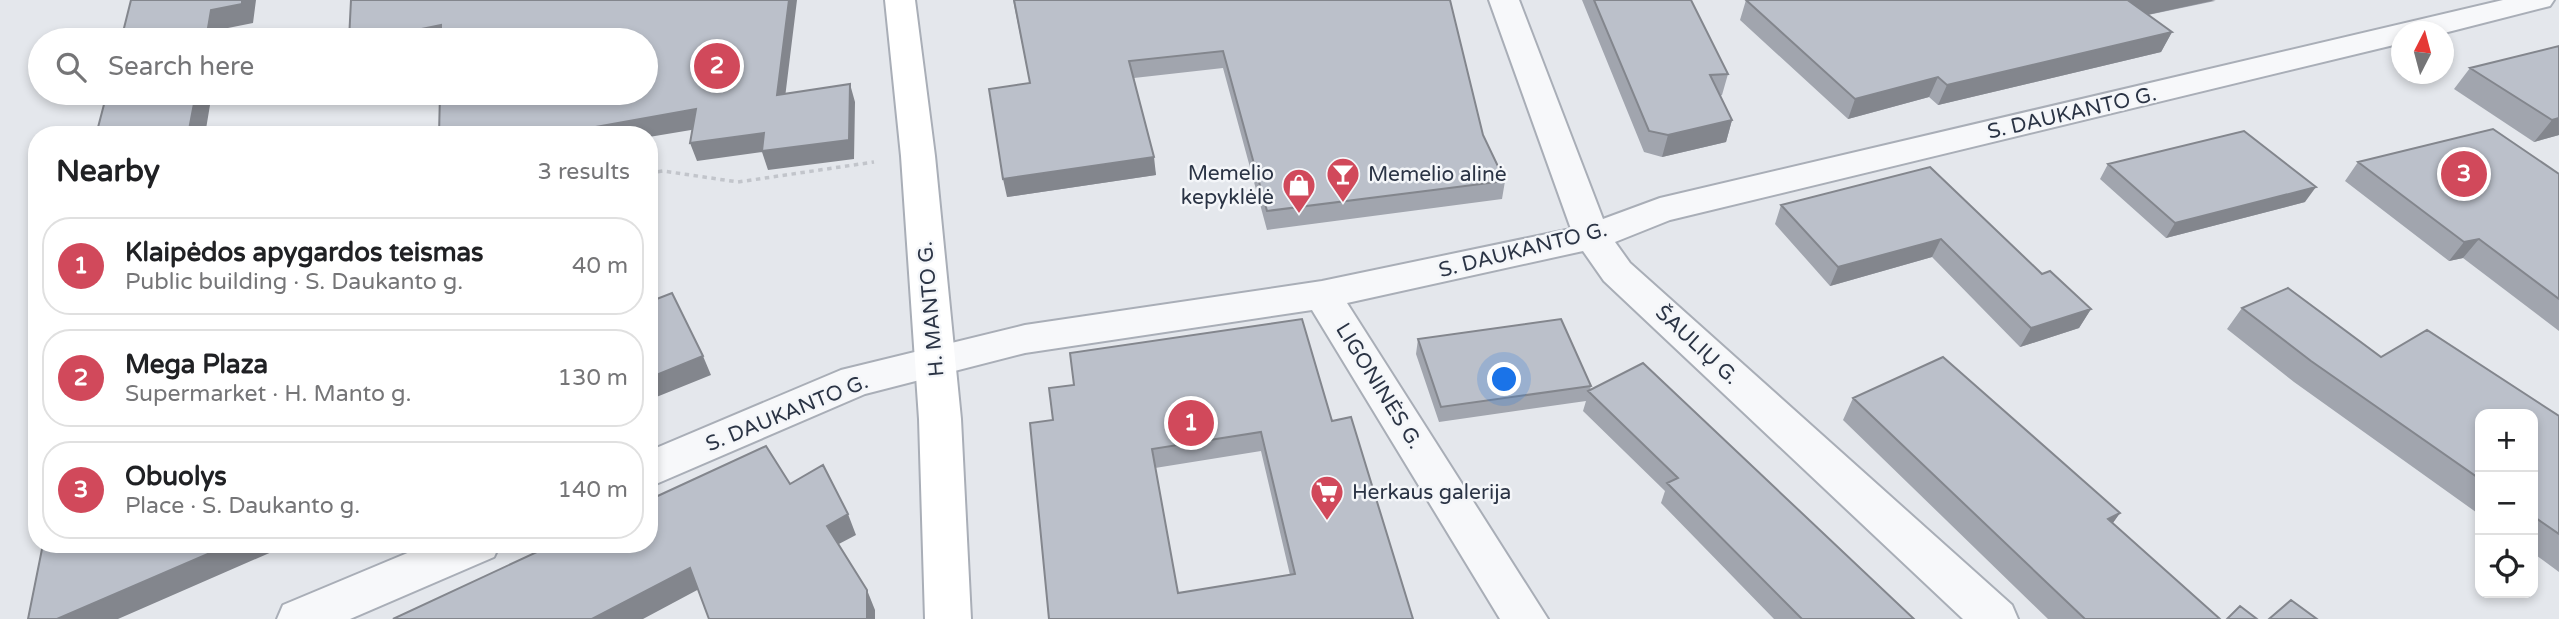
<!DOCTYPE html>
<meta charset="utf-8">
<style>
body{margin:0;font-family:"Varela Round",sans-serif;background:#f2f2f2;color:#202124}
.controls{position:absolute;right:21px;bottom:21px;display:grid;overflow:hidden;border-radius:14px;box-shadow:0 4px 10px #0003}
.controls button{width:63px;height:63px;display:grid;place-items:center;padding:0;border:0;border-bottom:2px solid #e0e0e0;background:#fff;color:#202124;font:35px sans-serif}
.compass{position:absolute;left:2391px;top:21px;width:63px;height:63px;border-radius:50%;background:#fff;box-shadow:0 4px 10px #0003;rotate:6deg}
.you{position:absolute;left:1505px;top:380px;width:24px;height:24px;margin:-18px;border:5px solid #fff;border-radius:50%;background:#1a73e8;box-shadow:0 0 0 10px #1a73e833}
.badge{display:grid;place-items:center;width:46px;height:46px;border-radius:50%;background:#d1495b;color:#fff;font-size:23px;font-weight:700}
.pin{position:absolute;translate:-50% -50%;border:4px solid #fff;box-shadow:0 2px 7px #0006}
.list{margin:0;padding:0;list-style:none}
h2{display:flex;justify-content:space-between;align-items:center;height:91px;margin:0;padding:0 28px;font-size:30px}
h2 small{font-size:23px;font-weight:400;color:#757577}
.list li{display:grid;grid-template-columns:46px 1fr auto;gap:21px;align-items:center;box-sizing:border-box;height:98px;margin:0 14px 14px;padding:0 14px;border:2px solid #e0e0e0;border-radius:28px}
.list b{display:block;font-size:26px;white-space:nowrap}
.list p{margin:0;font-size:23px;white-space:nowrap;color:#757577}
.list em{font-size:23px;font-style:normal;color:#757577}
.icon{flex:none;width:38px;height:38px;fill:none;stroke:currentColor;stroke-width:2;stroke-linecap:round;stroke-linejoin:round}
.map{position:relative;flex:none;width:2559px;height:619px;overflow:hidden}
.search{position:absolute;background:#fff;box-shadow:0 4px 10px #0003;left:28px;top:28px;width:630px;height:77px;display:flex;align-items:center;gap:18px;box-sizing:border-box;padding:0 24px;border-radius:38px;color:#757577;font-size:26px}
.panel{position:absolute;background:#fff;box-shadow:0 4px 10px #0003;left:28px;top:126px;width:630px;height:427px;border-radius:28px}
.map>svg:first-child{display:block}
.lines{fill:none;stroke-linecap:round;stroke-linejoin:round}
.street-casing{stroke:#a9aeb7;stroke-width:4}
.secondary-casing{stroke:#a9aeb7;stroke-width:4}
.path{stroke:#c2c5cb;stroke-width:3.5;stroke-dasharray:4.5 4.5;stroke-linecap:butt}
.street{fill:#f7f8fa;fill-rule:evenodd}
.secondary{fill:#fff;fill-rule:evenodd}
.wall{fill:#a1a5ae;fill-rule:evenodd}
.shaded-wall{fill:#83868d}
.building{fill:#bbc0ca;stroke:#83868d;stroke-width:2;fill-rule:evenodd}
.labels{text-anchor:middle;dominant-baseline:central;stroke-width:5;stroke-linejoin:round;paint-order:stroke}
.street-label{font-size:21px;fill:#2b3445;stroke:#f4f6f9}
.poi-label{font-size:21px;fill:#2b3445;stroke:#f4f6f9;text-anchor:start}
</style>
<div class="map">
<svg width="2559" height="619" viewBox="0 0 2559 619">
<rect width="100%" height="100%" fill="#e4e7ec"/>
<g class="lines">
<defs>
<path id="street" d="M1489 0H1519L1603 219 1660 198 2503 0H2554L2550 6 2444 33 2402 32V43L1670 220 1615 242 1630 263 2012 605 2018 619H1963L1604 281 1583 251 1347 303 1548 619H1500L1312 310 1025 353 865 394 649 487V451L841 370 1025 325 1322 281 1571 229Z
M429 544H500L494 557 350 619H277L283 605Z"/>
<path id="secondary" d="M885 0H915L935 156 961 419 971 619H925L919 419 901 156Z"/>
</defs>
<!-- street casing -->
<use href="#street" class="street-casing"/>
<!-- secondary casing -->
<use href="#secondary" class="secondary-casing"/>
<!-- path -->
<path class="path" d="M649 173 663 171 738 182 874 162"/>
<!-- street -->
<use href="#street" class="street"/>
<!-- secondary -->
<use href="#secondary" class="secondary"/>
</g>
<!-- wall -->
<path class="wall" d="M1013 0H1450L1483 135 1505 181 1502 199 1267 230 1223 68 1134 78 1156 175 1007 197 1030 83Z
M1582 0H1691L1728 74 1722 95 1720 96 1732 120 1726 142 1662 157 1644 152Z
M1746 0 2215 1 2148 15 2172 32 2161 52 1938 105 1929 97 1848 119 1740 20Z
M2559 46V135L2534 142 2454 89 2470 68Z
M2358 162 2559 174V331L2463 258 2449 261 2345 181Z
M2108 164 2305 202 2166 238 2100 179Z
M1930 167 2042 274 2091 309 2079 328 2020 347 1932 257 1830 286 1775 224 1781 205Z
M2242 308 2381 357 2559 416V572L2533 553V414H2480V515L2294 382 2227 329Z
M1418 339 1591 386 1590 390 1914 619H1774L1661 503 1665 491 1583 411 1586 401 1439 422 1416 354Z
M1853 398 2120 513 2112 524 2220 619H2048L1843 420Z
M1332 421 1413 619H1049L1030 423ZM1261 451 1290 575 1178 593 1155 468Z"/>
<!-- shaded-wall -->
<path class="shaded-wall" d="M242 0H256L253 23 223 29 221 40H206L211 10Z
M789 0H797L783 114 777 95Z
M2134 0H2216L2119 21 2129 1Z
M441 25 449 40H368Z
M2172 32 2161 52 1938 105 1947 85Z
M1938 77 1929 97 1848 119 1855 99Z
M850 84 855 102 854 159 768 170 762 152 697 161 690 143Z
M196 93H212L205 135H188Z
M696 109 703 128 649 137V135H551Z
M2559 118V135L2534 142 2552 120Z
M1732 120 1726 142 1662 157 1668 135Z
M1154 157 1156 175 1007 197 1003 179Z
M2316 187 2305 202 2166 238 2175 223Z
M1941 239 1932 257 1830 286 1838 267Z
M2479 239 2463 258 2449 261 2464 242Z
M2091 309 2079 328 2020 347 2031 328Z
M703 356 711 375 649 400V378Z
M2120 513 2105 534 2108 519Z
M848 514 856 535 835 546 827 526Z
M231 544H290L118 619H57Z
M690 568 701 588 643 619H592Z
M867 590 875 610V619H867Z"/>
<!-- building -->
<path class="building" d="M131 0H242V4L211 10 206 40H121Z
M351 0H789L777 95 850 84 849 140 762 151 764 133 690 143 696 109 551 135H439L440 93H646V40H441V25L368 40H349Z
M1014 0H1450L1483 135 1505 181 1267 211 1223 51 1129 61 1154 157 1003 179 989 89 1030 83Z
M1594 0H1691L1728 74 1710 75 1732 120 1668 135 1649 131Z
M1746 0H2134L2129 1 2172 32 1947 85 1938 77 1855 99Z
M2559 46V118L2552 120 2470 68Z
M107 93H196L188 135H96Z
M2493 129 2559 174V299L2479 239 2464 242 2358 162Z
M2244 131 2316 187 2175 223 2108 164Z
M1930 167 2042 274 2050 271 2091 309 2031 328 1941 239 1838 267 1781 205Z
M2288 288 2381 357 2427 330 2559 416V534L2533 516V414H2480V479L2311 361 2242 308Z
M672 293 703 356 649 378V302Z
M1302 319 1332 421 1351 417 1413 619H1049L1030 423 1053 420 1049 388 1074 385 1070 353ZM1261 432 1295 574 1178 593 1152 449Z
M1561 319 1591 386 1441 407 1418 339Z
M1943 357 2120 513 2108 519 2220 619H2085L1853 398Z
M1643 363 1914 619H1802L1667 483 1678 478 1588 391Z
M766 446 790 484 823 465 848 514 827 526 867 590V619H709L690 568 592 619H393L554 544H649V500Z
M43 544H231L57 619H28Z
M2291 600 2317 619H2269Z
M2240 606 2257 619H2227Z"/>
<!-- icons -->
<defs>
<symbol id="bar-pin" viewBox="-11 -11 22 30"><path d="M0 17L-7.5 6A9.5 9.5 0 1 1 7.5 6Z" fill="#d1495b" stroke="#f4f6f9"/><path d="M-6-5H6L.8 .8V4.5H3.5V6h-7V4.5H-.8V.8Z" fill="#fff"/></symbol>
<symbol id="shop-pin" viewBox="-11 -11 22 30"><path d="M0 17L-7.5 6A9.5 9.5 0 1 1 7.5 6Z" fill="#d1495b" stroke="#f4f6f9"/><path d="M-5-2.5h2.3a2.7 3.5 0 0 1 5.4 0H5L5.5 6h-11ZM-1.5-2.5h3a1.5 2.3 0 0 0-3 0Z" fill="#fff"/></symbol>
<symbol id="supermarket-pin" viewBox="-11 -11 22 30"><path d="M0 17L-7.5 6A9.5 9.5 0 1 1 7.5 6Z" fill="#d1495b" stroke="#f4f6f9"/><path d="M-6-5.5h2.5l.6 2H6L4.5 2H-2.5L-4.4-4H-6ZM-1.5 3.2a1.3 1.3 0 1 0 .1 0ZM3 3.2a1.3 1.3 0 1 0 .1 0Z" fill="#fff"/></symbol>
</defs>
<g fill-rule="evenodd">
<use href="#bar-pin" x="1324" y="155" width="38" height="52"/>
<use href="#shop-pin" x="1280" y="166" width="38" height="52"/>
<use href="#supermarket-pin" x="1308" y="473" width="38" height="52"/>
</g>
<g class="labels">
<!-- street labels -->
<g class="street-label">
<text transform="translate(2072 113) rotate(-13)">S. DAUKANTO G.</text>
<text transform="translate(1523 250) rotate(-14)">S. DAUKANTO G.</text>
<text transform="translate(931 309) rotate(-95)">H. MANTO G.</text>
<text transform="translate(1697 345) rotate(43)">ŠAULIŲ G.</text>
<text transform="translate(1379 386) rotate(58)">LIGONINĖS G.</text>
<text transform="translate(787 413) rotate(-22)">S. DAUKANTO G.</text>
</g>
<!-- poi labels -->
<g class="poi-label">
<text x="1274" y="173" text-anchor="end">Memelio<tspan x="1274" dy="24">kepyklėlė</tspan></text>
<text x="1368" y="174">Memelio alinė</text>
<text x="1352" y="492">Herkaus galerija</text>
</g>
</g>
</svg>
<div class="controls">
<button>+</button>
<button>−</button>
<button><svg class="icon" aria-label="locate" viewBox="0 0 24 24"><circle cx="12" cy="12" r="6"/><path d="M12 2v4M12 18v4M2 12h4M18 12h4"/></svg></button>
</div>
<svg class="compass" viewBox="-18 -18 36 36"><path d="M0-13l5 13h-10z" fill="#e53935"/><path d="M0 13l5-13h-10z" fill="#757577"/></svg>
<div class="you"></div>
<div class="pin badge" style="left:1191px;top:423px">1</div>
<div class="pin badge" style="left:717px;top:66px">2</div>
<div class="pin badge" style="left:2464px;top:174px">3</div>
<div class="search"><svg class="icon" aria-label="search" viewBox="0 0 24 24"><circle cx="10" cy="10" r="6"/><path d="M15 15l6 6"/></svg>Search here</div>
<section class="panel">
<h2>Nearby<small>3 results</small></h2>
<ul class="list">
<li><span class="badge">1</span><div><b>Klaipėdos apygardos teismas</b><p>Public building · S. Daukanto g.</p></div><em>40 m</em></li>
<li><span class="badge">2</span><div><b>Mega Plaza</b><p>Supermarket · H. Manto g.</p></div><em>130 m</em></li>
<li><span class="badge">3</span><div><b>Obuolys</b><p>Place · S. Daukanto g.</p></div><em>140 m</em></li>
</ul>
</section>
</div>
